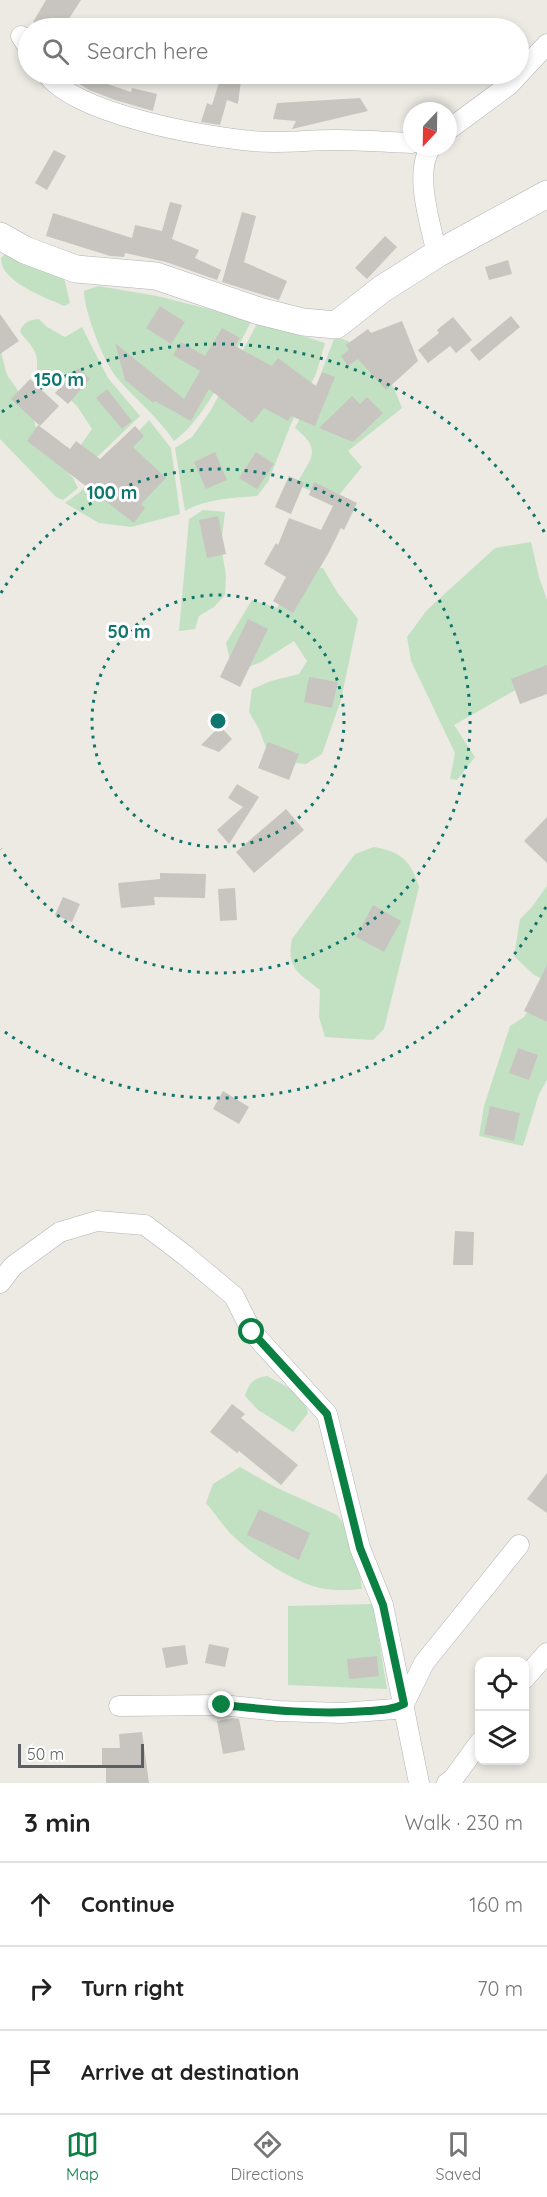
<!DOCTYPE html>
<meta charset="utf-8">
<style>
body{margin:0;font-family:Quicksand,sans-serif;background:#f6f6f6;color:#222}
.controls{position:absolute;right:18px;bottom:18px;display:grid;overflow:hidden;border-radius:12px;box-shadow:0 3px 9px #0003}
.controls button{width:54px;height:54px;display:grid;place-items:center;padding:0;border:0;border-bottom:2px solid #e0e0e0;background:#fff;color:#222;font:30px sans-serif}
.compass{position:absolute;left:403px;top:102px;width:54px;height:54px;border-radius:50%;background:#fff;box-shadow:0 3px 9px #0003;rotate:202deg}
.scale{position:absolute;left:18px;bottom:15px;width:126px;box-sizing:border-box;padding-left:6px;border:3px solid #5b5e62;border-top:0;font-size:16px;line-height:21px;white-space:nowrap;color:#5b5e62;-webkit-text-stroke:4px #fff;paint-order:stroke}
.stop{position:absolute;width:18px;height:18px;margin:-14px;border:4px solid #0b8043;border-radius:50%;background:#fff}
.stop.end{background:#0b8043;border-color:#fff;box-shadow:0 2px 6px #0008}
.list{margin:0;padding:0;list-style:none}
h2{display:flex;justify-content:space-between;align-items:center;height:78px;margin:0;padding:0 24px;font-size:26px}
h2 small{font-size:20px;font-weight:400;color:#767676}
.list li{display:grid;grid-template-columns:39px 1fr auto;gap:18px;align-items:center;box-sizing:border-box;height:84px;padding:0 24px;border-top:2px solid #e0e0e0}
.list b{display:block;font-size:22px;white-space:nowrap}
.list em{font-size:20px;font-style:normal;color:#767676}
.icon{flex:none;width:33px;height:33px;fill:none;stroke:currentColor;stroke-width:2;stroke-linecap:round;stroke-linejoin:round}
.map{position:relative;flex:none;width:547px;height:1783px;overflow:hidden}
.search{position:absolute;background:#fff;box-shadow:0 3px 9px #0003;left:18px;right:18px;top:18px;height:66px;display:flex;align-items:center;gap:15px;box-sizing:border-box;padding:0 21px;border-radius:33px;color:#767676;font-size:22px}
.sheet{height:330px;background:#fff}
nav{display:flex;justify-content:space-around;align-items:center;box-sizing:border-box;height:84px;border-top:2px solid #e0e0e0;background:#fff;font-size:16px;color:#767676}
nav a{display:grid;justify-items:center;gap:3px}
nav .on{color:#0b8043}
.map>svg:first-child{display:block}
.green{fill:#c2e1c2}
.building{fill:#c8c5c0}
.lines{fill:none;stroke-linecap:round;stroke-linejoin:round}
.street-casing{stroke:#b0b3b7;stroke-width:21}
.secondary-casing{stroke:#afb2b7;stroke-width:28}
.street{stroke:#fff;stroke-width:20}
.secondary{stroke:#fff;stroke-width:27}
.route{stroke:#0b8043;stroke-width:8}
.ring{fill:none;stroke:#0f766e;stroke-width:3;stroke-dasharray:3 6}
.centre{fill:#0f766e;stroke:#fff;stroke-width:3}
.ring-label{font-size:18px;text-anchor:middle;font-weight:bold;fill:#0f766e;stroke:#fff;stroke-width:6;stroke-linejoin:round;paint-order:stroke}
</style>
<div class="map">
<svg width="547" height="1783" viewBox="0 0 547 1783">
<rect width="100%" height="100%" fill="#eceae3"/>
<!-- green -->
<path class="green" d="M5 254 63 273 70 303 64 306C45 297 0 282 1 258Z
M98 286 157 296 252 320C232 357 208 417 174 441 158 417 136 400 117 378 104 363 84 311 84 291Z
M39 319 47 327 65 337 82 327 108 378 140 416 92 462 78 449 92 429 77 406 62 392 36 376C40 353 34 349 20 332 23 322 29 320 39 319Z
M258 322 325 343 316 374 291 424 268 482 257 496C233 498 205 499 185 511L175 448 192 437 211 410Z
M335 336C344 340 355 343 362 348 383 363 394 386 402 408L348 451 362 467 335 500 296 485C310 458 324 451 295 428L319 379Z
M0 348 7 375 31 409 39 439 73 478 78 488 63 500 56 497 0 439Z
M149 420 171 448 180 514 131 527 99 523 65 503 80 492Z
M203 510 225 512 221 545 226 576 225 595 214 607 199 616 195 629 179 631 189 519Z
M531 542 539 577 547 600V672L454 725 475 757 457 780 450 779 455 753 411 661 407 637 427 610 495 548Z
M323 568 337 592 358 619 341 700 322 754 306 764 279 761 268 753 259 729 249 712 252 689 271 681 299 674 307 661 294 641 261 662 233 673 226 643 252 600 277 608 303 569Z
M374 847C402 852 411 861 419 887L384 1029 373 1040 325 1037 319 1017 320 990C299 973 286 969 292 939L355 854Z
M547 886V981L534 975 514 956 520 919 531 908Z
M547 992V1080L539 1094 523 1146 479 1136 484 1106 510 1026 524 1017 536 999Z
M267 1376 304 1396 308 1413 293 1432 258 1410 245 1396C249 1383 253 1378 267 1376Z
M240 1467 275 1487 337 1515 347 1528 357 1555 362 1589C349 1590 333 1591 320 1588 290 1581 251 1554 229 1532 221 1523 214 1512 206 1503L213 1484Z
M373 1604 387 1689 288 1685V1606Z"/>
<!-- building -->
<path class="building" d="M46 0H81L63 28H50L33 22Z
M64 74H84L87 77 131 92 132 88 157 94 153 111 115 100 89 90Z
M221 76 241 80 238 104 227 100 220 125 201 122 207 103 212 105Z
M360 98 368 111 292 129 296 121 273 119 277 103Z
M54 150 66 156 47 190 35 183Z
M170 202 182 205 172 239 199 250 195 258 221 270 217 280 166 262 125 253 124 257 110 256 46 236 53 213 132 238 135 225 162 231Z
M242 212 256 216 244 262 287 281 279 300 222 282Z
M385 236 397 247 367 279 355 268Z
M508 260 512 274 489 280 485 267Z
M160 306 185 322 171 344 146 328Z
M0 314 19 341 0 354Z
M511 316 520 327 479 361 470 350Z
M453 317 472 340 456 353 450 346 428 363 418 350 439 333 437 330Z
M402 321 418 361 386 390 358 359 348 366 341 356 349 350 346 345 368 329 371 333Z
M222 328 240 338 235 346 272 366 278 358 316 386 322 372 335 377 315 426 291 416 288 421 264 408 252 423 209 389 191 421 155 401 153 403 125 380 115 343 184 399 200 371 173 355 181 342 205 356Z
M78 368 90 379 68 404 55 393Z
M30 379 59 406 40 426 11 399Z
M107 389 132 421 122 429 96 398Z
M352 396 360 404 367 397 383 413 353 442 319 428Z
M38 425 70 449 76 441 100 459 135 426 144 436 133 447 166 478 141 504 145 508 134 523 27 441Z
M215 452 227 480 206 489 194 462Z
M256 452 274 464 257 489 239 478Z
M289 476 304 483 291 514 275 507Z
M314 482 357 503 344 530 341 528 328 554 293 613 273 601 286 577 264 564 276 543 278 545 289 518 321 530 333 506 309 495Z
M218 516 226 554 207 558 199 520Z
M248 619 268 629 240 687 220 677Z
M547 665V694L520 704 511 679Z
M309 677 338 682 332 708 304 702Z
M220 726 232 739 219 752 201 745Z
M268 742 299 754 289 780 258 768Z
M237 784 259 797 229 844 217 830 243 807 228 798Z
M286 809 304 830 254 873 236 852Z
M547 817V863L524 841Z
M160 873 206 874 205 898 154 897 155 905 121 908 118 883 160 879Z
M235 888 237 920 220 921 218 889Z
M63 897 80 904 72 922 55 915Z
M373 905 401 921 384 952 356 937Z
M547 965V1022L524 1011Z
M518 1048 538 1055 529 1080 509 1073Z
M223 1091 249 1107 239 1124 213 1109Z
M490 1106 520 1113 514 1141 484 1134Z
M455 1231 474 1232 473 1265H453Z
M232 1404 245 1414 241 1418 298 1465 281 1485 239 1451 237 1453 210 1432Z
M547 1473V1513L527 1499Z
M259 1509 310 1533 299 1560 247 1535Z
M209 1644 229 1648 225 1667 205 1663Z
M185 1645 188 1664 166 1668 162 1648Z
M377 1656 379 1676 349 1679 347 1659Z
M233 1718 239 1719 245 1750 223 1754 217 1721Z
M142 1732 149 1783H106V1767H102V1748H120L119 1734Z"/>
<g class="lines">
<defs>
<path id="street" d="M21 36 28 47
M47 74C75 114 204 137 252 141 279 144 307 140 334 140 360 140 386 142 412 143
M448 130 509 85 547 44
M431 147C413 172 431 226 437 254
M0 1283 13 1266 60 1232 97 1221 145 1225 186 1256 234 1296 252 1332 327 1414 360 1548 383 1605 419 1783
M524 1679 547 1653
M119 1706 222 1705 278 1711 341 1713 395 1709 404 1704 424 1663 519 1545
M447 1783 453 1779 480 1742"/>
<path id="secondary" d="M0 236 25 250 76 269 156 276 259 311 303 322 336 325 382 289 437 254 547 194"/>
</defs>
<!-- street casing -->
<use href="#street" class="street-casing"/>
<!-- secondary casing -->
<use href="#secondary" class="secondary-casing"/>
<!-- street -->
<use href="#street" class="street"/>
<!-- secondary -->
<use href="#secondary" class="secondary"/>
</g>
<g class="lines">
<!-- route -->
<path class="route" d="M222 1705C270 1710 319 1715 368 1711 381 1710 392 1710 404 1704L383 1605 360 1548 327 1414 252 1332"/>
</g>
<!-- distance rings -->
<g class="ring">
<circle cx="218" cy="721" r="126"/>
<path d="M1 593A252 252 0 1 1 1 849"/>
<path d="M546 907A377 377 0 0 1 2 1030M2 412A377 377 0 0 1 546 535"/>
</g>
<circle cx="218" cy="721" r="9" class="centre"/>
<g class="ring-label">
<text x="59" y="386">150 m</text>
<text x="112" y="499">100 m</text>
<text x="129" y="638">50 m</text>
</g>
</svg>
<div class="controls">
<button><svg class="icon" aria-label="locate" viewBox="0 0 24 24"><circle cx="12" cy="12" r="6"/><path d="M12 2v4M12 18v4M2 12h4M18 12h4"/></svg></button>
<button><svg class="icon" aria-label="layers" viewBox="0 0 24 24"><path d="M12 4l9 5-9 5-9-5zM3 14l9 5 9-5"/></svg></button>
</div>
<svg class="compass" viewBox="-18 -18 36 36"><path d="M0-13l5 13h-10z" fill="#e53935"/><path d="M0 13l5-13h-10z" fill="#767676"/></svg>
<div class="scale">50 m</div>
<div class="stop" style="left:252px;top:1332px"></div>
<div class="stop end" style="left:222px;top:1705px"></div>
<div class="search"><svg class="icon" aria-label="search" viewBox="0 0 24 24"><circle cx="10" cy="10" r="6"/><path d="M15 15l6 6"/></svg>Search here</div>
</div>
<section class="sheet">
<h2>3 min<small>Walk · 230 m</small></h2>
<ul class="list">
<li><svg class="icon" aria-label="ahead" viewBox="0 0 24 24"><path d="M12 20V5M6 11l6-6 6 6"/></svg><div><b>Continue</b></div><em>160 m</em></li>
<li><svg class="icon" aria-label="right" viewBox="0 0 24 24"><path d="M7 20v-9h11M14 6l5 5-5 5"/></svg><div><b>Turn right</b></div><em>70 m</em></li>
<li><svg class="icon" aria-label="arrive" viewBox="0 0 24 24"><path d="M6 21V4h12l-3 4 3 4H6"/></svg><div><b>Arrive at destination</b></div></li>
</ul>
</section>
<nav>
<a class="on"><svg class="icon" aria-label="map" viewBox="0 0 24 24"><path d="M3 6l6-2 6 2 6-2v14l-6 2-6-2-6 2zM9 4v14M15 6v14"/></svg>Map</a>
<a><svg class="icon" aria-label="directions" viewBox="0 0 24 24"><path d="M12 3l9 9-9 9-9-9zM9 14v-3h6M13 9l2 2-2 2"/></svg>Directions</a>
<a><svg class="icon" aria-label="saved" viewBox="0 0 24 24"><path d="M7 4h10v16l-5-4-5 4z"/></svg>Saved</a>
</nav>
